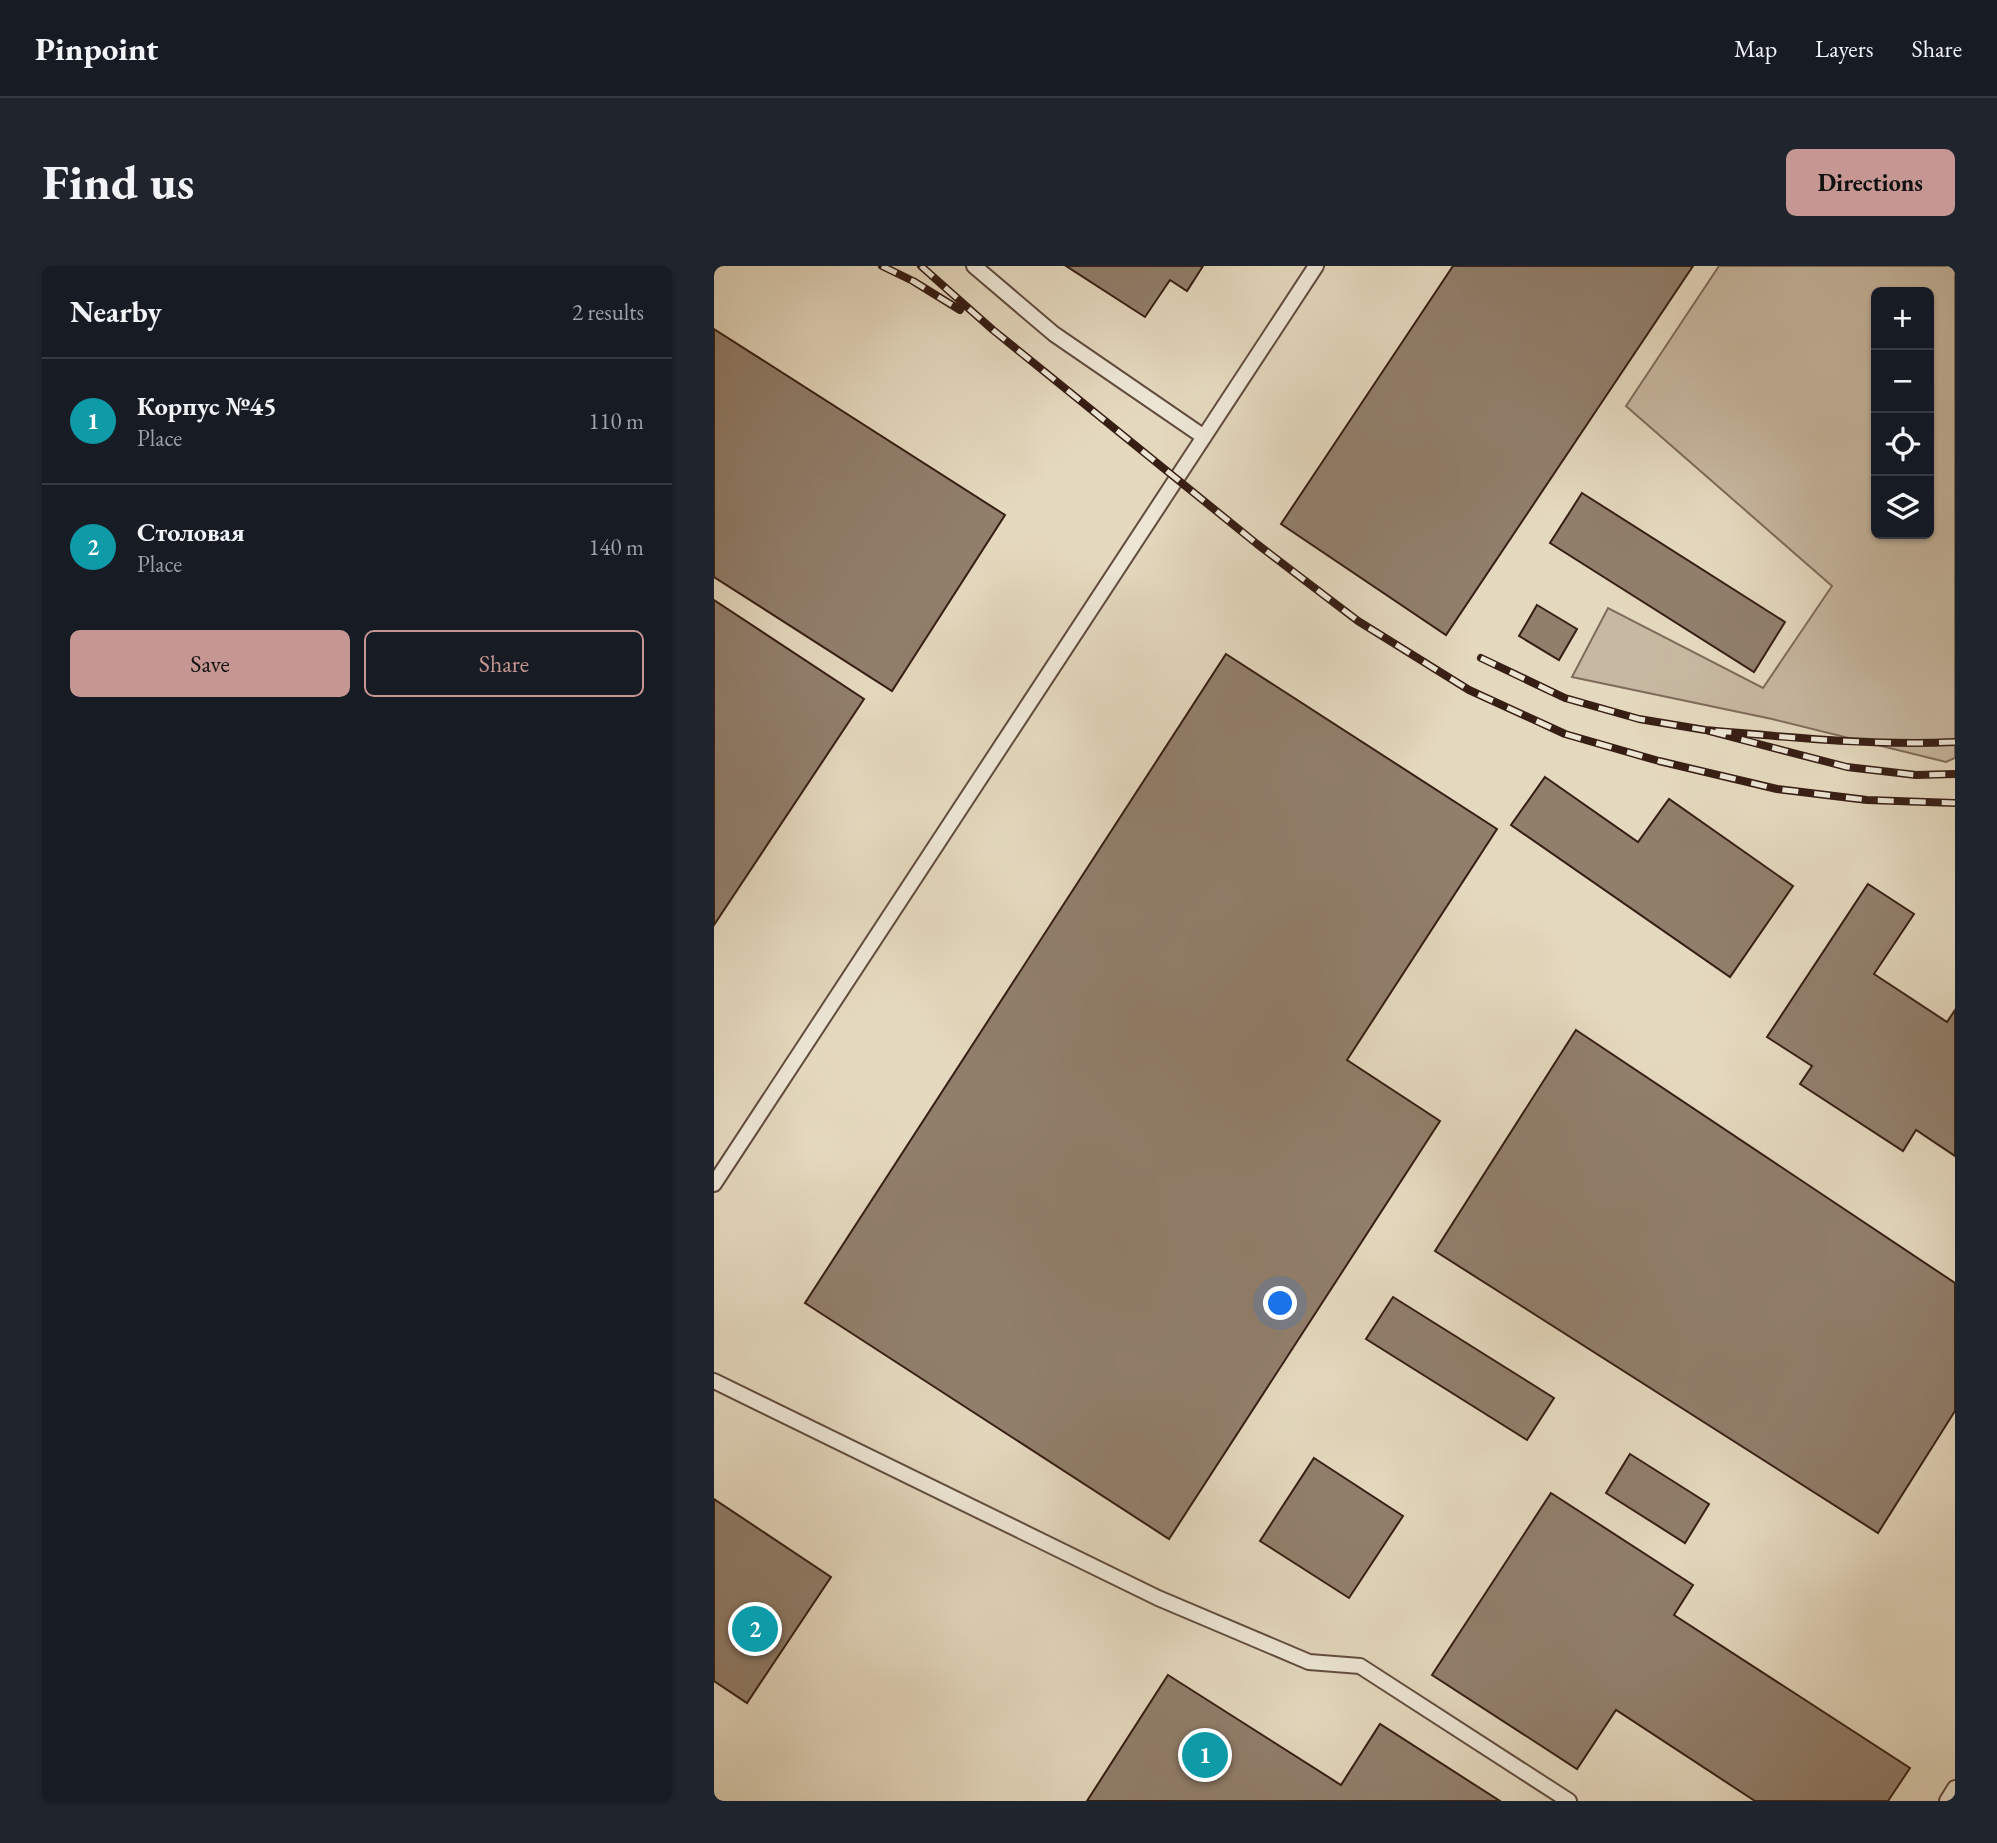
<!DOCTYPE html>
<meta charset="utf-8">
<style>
body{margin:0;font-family:"EB Garamond",serif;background:#20242c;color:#f1f3f6}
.controls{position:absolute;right:21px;top:21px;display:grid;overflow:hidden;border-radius:10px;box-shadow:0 2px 5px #0004}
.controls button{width:63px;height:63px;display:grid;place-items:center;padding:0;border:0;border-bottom:2px solid #363941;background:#171b24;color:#f1f3f6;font:35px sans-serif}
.you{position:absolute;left:567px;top:1038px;width:24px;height:24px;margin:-18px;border:5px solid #fff;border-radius:50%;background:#1a73e8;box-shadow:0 0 0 10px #1a73e833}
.badge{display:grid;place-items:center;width:46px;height:46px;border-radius:50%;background:#c59692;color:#fff;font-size:23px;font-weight:700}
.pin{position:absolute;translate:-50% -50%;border:4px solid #fff;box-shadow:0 2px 7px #0006}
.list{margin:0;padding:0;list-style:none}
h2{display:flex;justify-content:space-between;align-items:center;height:91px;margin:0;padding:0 28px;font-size:30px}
h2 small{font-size:23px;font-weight:400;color:#9ea1a6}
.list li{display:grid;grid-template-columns:46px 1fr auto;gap:21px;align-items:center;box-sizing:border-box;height:126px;padding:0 28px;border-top:2px solid #363941}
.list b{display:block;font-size:26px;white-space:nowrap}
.list p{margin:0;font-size:23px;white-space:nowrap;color:#9ea1a6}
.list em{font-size:23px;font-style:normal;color:#9ea1a6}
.actions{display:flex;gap:14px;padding:21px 28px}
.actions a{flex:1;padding:16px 0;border:2px solid #c59692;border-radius:10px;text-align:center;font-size:24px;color:#c59692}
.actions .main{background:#c59692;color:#111}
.icon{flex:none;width:38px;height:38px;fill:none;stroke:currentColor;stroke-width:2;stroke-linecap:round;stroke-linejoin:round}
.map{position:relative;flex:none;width:1241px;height:1535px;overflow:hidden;border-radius:10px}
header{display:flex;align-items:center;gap:42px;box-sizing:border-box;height:98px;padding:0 35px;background:#171b24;border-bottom:2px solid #363941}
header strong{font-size:33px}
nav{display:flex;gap:38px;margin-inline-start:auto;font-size:24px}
.intro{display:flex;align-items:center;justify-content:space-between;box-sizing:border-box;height:168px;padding:0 42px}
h1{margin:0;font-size:49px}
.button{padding:18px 32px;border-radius:10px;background:#c59692;color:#111;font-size:24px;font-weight:700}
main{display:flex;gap:42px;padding:0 42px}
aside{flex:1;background:#171b24;border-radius:10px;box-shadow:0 2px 5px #0004}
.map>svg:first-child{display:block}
.green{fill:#c7b8a1;stroke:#7f6b5a;stroke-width:2;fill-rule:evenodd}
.building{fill:#917f6c;stroke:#371e14;stroke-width:2}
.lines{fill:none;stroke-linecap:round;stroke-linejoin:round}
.service-casing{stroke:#624c3e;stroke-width:18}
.service{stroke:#ede6d5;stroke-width:14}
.rail-casing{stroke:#371e14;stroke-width:8}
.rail{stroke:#ede6d5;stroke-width:5;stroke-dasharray:16;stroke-linecap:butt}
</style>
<header>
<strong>Pinpoint</strong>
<nav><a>Map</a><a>Layers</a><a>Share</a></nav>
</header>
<div class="intro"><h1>Find us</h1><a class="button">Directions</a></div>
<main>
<aside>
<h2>Nearby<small>2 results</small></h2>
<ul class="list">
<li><span class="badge" style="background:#0f9aa8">1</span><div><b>Корпус №45</b><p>Place</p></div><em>110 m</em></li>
<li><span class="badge" style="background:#0f9aa8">2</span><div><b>Столовая</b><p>Place</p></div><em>140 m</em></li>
</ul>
<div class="actions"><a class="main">Save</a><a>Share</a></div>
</aside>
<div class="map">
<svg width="1241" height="1535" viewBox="0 0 1241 1535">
<rect width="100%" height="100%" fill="#e4d8be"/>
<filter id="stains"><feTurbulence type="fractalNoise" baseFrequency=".00286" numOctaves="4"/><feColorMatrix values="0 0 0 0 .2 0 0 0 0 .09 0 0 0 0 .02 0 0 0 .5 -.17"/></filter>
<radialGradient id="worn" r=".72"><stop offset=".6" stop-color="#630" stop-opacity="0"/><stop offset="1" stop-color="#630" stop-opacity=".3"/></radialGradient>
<!-- green -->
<path class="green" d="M1005 0H1241V492L1232 496 1058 453 858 411 894 342 1049 422 1118 320 912 140ZM1162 26H1215V268H1162Z"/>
<!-- building -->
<path class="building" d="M352 0H489L473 25 456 14 431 51Z
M739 0H979L732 369 567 258Z
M0 63 291 249 178 425 0 311Z
M868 227 1071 356 1040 406 836 277Z
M0 334 150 433 0 659Z
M823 339 863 363 845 394 805 370Z
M512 388 783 563 633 794 726 855 455 1273 91 1037Z
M831 511 924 576 955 533 1079 620 1016 711 797 559Z
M1154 618 1200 648 1160 708 1233 756 1241 744V890L1202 864 1189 885 1086 818 1098 800 1053 771Z
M862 764 1241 1017V1145L1164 1267 721 985Z
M679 1031 840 1132 813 1174 652 1073Z
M916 1188 995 1238 971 1277 892 1227Z
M600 1192 689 1250 635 1332 546 1275Z
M837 1227 979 1319 960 1349 1196 1502 1174 1535H1041L902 1444 863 1503 718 1409Z
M0 1233 117 1311 33 1437 0 1415Z
M454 1409 627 1519 666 1458 786 1535H373Z"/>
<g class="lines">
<defs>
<path id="service" d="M260 0 340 68 490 171
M0 918 602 0
M0 1115 444 1332 595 1396 646 1400 855 1535
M1233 1535 1241 1522"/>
</defs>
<!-- service casing -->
<use href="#service" class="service-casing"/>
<!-- service -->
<use href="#service" class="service"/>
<defs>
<path id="rail" d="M168 0 199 15 246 44
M207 0 279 64 543 278 644 355 755 424 851 468 945 495 1063 523 1153 534 1241 537
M767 392 851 432 925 453 991 464
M1241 476C1157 480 1074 471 991 464L1133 501 1202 509 1241 508"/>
</defs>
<!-- rail casing -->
<use href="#rail" class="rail-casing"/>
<!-- rail -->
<use href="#rail" class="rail"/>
</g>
<rect width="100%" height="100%" filter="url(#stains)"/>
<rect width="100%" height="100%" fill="url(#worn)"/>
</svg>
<div class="controls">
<button>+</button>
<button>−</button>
<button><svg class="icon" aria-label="locate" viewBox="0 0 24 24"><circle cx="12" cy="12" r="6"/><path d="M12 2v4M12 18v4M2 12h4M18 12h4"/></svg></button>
<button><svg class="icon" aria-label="layers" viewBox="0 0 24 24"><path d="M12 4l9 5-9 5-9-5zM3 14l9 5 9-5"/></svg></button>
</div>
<div class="you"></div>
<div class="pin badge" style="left:491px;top:1489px;background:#0f9aa8">1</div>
<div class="pin badge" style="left:41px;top:1363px;background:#0f9aa8">2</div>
</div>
</main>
